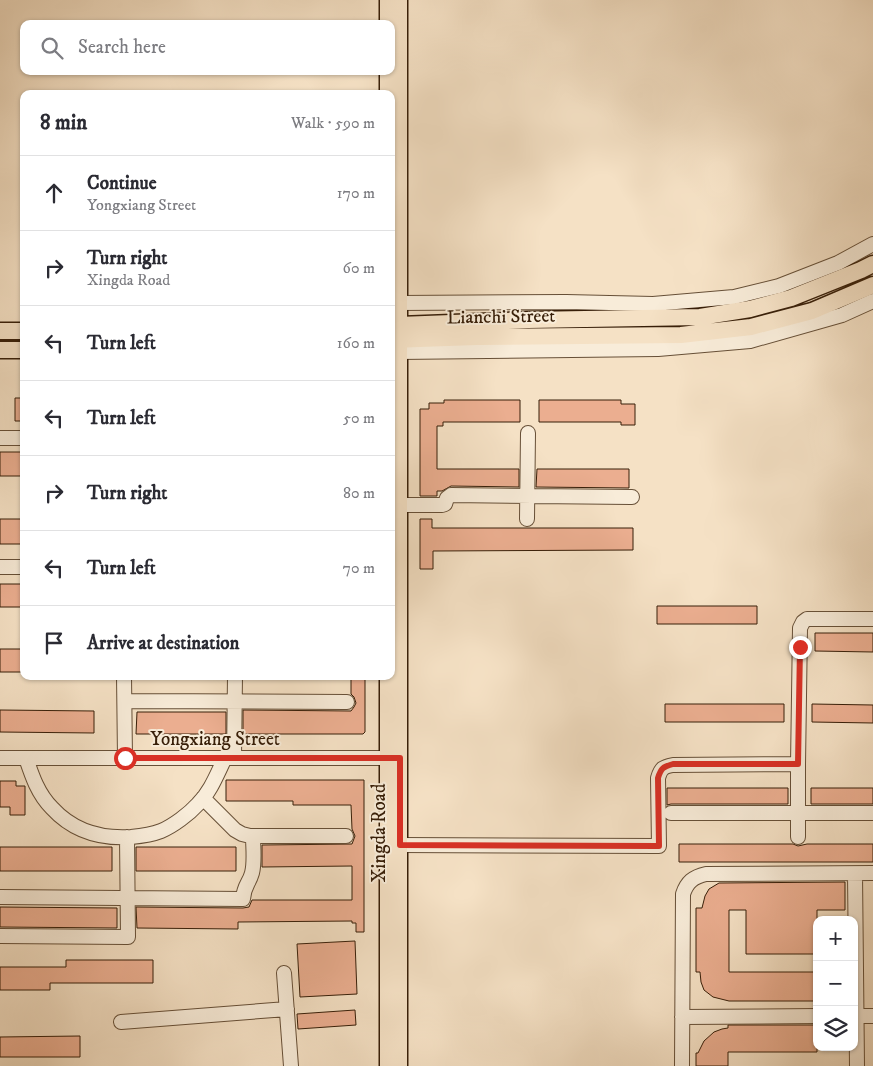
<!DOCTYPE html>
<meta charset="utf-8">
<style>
body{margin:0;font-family:"IM FELL DW Pica",serif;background:#f7f7f7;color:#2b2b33}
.controls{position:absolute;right:15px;bottom:15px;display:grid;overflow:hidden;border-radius:10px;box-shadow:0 1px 4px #0004}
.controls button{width:45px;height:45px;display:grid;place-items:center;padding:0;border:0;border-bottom:1px solid #e1e1e2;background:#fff;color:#2b2b33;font:25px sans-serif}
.stop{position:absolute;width:15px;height:15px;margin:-11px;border:4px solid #d93025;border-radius:50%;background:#fff}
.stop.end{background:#d93025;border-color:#fff;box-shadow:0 1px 5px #0008}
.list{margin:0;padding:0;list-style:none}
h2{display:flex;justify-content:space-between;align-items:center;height:65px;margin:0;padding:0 20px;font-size:21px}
h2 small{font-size:16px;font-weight:400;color:#7c7c81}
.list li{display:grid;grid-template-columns:32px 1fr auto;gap:15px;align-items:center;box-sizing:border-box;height:75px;padding:0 20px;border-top:1px solid #e1e1e2}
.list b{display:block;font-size:19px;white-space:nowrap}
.list p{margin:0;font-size:16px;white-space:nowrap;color:#7c7c81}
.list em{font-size:16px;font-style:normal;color:#7c7c81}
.icon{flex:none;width:28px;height:28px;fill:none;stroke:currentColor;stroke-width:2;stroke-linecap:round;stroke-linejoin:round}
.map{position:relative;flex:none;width:873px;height:1066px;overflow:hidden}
.search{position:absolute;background:#fff;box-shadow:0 1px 4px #0004;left:20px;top:20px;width:375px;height:55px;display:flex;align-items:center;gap:12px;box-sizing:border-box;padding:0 18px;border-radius:10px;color:#7c7c81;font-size:19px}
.panel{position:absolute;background:#fff;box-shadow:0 1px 4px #0004;left:20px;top:90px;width:375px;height:590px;border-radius:10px}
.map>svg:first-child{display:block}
.building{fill:#ebae90;stroke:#371e08}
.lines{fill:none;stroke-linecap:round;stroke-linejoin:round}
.minor-casing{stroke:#664f37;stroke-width:16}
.major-casing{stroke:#371e08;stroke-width:19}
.minor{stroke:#f8ecd9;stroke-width:14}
.major{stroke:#f5e1c5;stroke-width:16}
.route{stroke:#d93025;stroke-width:6}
.labels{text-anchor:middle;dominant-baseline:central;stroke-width:4;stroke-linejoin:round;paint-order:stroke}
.street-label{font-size:19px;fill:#371e08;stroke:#f8ecd9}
</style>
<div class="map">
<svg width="873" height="1066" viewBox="0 0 873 1066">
<rect width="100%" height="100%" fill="#f5e1c5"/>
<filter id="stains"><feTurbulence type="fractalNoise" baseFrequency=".004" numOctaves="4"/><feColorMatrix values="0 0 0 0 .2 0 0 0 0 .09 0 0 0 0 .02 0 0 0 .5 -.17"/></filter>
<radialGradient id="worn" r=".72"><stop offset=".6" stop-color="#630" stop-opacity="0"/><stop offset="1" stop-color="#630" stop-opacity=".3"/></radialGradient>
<!-- building -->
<path class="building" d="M15 398H24V421H15Z
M444 400H520V422H443V426H437V469H519V487L451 486 442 491H437V496H420V409H429V403H444Z
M539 400H621V404H635V425H621V422H539Z
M0 452H24V476H0Z
M537 469H629V488L536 487Z
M0 519H24V544H0Z
M420 519H432V528H633V550L433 551V569H420Z
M0 584H24V607H0Z
M657 606H757V624H657Z
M815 633H873V652L815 651Z
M0 649H24V672H0Z
M351 676H365V732L363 734H243V710L351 711 354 707 356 703 354 697 351 694Z
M665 704H784V722H665Z
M812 704 873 705V723L812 722Z
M0 710 94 711V733L0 732Z
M137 712H226V734H136Z
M226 780H364V932H356V923H352V921L238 922V929L137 928 136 907 243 908 249 907 252 900H352V866L262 867V845L352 844 355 836 352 829 351 805H293V801H226Z
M0 781H16V786H25V815H10V807H0Z
M667 788H788V804H671L667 805Z
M811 788H873V804H811Z
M679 844H793L798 846 807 844H873V862H679Z
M0 847H112V871H0Z
M136 847H236V871H136Z
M845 882V910H817V954H746V910H729V972H817V1001H729L713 997 704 990 701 982 700 972H696V908H702L705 896 709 889 719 883Z
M0 907 117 908V928L0 927Z
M355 941 357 994 300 997 297 944Z
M66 960H153V983H50V990H0V967H66Z
M355 1010 356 1025 298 1029 297 1014Z
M728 1025H817V1052H728V1066H696V1053H698L704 1041 714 1032 722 1029 728 1028Z
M80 1036V1057H0V1037Z"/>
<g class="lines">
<defs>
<path id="minor" d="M399 303 566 302 653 304 734 297 779 286 838 263 873 244
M399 352 658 349 750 341 842 315 873 301
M0 438H24
M399 505H442L445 504 447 498 451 495 632 497
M527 519 528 433
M0 567H24
M124 676 125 758
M125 701 347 702
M0 758H397
M26 758C32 776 38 794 52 808 73 831 101 839 131 837 142 836 151 835 161 831 173 826 189 814 198 804 211 791 217 774 225 758
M234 758 235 676
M798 764 800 628 803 622 807 619H873
M203 798 235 830 242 834 250 836H346
M671 813H873
M399 845 659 846 658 778C661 768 663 767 673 765L798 764V837
M855 874 857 1066
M0 897 243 899C244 885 249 884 252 873 255 861 253 848 253 836
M0 936 128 937 127 837
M284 973 291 1066
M854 1016H873
M682 1017 817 1016
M121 1022 287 1009
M682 1066 683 894C687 882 693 877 706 874L873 873"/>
<path id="major" d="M388 0V24
M399 0V1066
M388 71V94
M391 324 399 325 528 320 700 317 750 309 791 298 861 270 873 264
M0 331H24
M391 340 476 337 681 335 751 327 812 311 873 285
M0 350H24
M388 676V1066"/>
</defs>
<!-- minor casing -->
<use href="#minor" class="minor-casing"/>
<!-- major casing -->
<use href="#major" class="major-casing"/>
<!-- minor -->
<use href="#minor" class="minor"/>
<!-- major -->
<use href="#major" class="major"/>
</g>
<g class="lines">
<!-- route -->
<path class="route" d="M125 758H400V845L659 846 658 778C661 768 663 767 673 764H798L800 647"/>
</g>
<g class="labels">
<!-- street labels -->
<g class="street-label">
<text transform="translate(501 317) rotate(-1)">Lianchi Street</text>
<text x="215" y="739">Yongxiang Street</text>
<text transform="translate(379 833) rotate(-90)">Xingda Road</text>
</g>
</g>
<rect width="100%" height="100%" filter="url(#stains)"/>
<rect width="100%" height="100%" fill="url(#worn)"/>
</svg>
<div class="controls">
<button>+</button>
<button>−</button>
<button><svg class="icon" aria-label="layers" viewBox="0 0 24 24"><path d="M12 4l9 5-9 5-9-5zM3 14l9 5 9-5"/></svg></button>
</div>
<div class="stop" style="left:125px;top:758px"></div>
<div class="stop end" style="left:800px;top:647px"></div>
<div class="search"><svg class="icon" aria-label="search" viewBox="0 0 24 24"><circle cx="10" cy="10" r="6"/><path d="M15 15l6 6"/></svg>Search here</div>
<section class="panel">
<h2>8 min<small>Walk · 590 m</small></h2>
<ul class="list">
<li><svg class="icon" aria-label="ahead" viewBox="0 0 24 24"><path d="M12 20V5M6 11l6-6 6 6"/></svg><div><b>Continue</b><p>Yongxiang Street</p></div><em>170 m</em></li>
<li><svg class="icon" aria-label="right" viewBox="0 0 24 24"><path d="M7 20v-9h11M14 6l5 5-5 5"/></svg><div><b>Turn right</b><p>Xingda Road</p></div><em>60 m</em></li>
<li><svg class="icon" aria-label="left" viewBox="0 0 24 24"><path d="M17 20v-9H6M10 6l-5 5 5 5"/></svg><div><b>Turn left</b></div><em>160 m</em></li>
<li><svg class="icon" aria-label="left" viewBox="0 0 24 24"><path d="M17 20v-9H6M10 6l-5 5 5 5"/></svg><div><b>Turn left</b></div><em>50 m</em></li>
<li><svg class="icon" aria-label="right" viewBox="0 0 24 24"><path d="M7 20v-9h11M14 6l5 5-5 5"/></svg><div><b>Turn right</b></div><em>80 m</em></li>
<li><svg class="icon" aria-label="left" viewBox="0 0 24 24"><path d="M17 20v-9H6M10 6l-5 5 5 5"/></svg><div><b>Turn left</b></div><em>70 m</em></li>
<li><svg class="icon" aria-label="arrive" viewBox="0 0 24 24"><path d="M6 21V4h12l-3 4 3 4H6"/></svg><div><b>Arrive at destination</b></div></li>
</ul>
</section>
</div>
